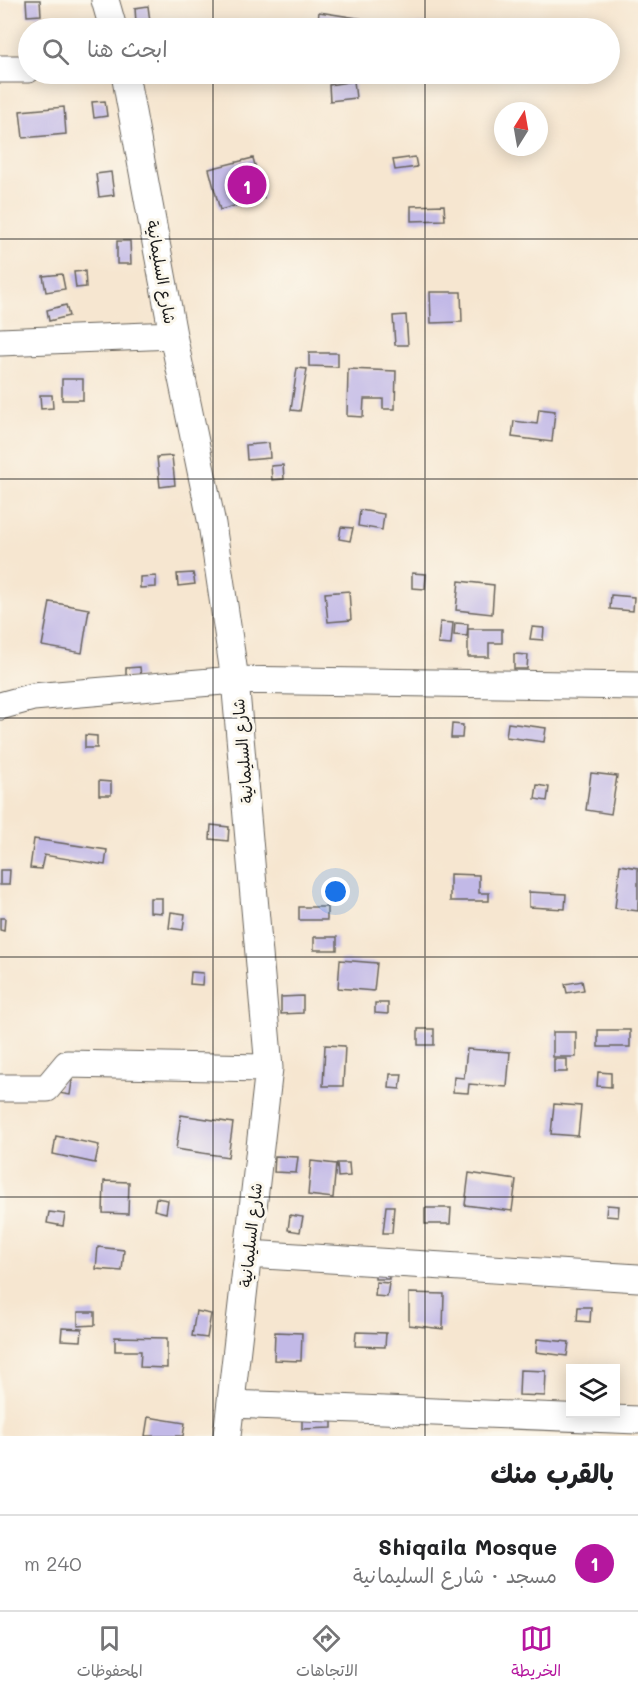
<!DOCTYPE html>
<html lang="ar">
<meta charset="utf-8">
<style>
body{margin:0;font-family:Mali,"Playpen Sans Arabic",sans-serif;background:#f2f2f2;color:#202124;direction:rtl}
.controls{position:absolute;right:18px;bottom:18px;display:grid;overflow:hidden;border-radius:0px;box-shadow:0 3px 15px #0003}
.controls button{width:54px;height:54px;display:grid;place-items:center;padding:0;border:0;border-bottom:2px solid #e0e0e0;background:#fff;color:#202124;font:30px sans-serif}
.compass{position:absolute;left:494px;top:102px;width:54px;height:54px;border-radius:50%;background:#fff;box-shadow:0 3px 15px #0003;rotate:11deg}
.you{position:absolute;left:336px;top:892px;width:21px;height:21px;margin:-15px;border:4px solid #fff;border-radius:50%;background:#1a73e8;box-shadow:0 0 0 9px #1a73e833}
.badge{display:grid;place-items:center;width:39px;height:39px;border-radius:50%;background:#b5179e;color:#fff;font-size:20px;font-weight:700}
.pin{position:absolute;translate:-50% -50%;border:3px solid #fff;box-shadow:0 2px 6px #0006}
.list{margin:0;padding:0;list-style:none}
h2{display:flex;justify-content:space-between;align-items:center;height:78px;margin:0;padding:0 24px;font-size:26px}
h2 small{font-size:20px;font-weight:400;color:#757577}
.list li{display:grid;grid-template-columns:39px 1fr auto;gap:18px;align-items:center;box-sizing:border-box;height:96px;padding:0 24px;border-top:2px solid #e0e0e0}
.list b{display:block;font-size:22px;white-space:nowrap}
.list p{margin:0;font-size:20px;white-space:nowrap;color:#757577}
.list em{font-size:20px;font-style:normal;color:#757577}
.icon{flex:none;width:33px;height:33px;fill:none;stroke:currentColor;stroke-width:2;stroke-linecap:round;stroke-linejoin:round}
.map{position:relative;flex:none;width:638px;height:1436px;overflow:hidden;direction:ltr}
.search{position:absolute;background:#fff;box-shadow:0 3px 15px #0003;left:18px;right:18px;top:18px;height:66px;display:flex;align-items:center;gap:15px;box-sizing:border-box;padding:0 21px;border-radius:33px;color:#757577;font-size:22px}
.sheet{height:174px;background:#fff}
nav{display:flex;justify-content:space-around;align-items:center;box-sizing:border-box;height:84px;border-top:2px solid #e0e0e0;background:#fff;font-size:16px;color:#757577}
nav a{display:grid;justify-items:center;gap:3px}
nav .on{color:#b5179e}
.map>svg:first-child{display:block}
.building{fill:#c2b9e7}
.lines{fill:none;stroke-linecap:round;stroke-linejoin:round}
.minor-casing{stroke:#68635b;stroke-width:29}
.minor{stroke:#fff;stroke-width:27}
.grid{fill:none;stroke:#1c1c1c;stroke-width:1.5;stroke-opacity:0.55}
.labels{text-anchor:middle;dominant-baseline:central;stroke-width:6;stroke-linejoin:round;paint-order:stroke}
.street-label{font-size:16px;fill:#1c1c1c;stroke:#fbf7ec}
</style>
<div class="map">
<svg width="638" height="1436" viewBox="0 0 638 1436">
<rect width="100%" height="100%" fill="#fbf7ec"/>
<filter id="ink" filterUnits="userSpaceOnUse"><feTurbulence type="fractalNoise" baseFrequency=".0167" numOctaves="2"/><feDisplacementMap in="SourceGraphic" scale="12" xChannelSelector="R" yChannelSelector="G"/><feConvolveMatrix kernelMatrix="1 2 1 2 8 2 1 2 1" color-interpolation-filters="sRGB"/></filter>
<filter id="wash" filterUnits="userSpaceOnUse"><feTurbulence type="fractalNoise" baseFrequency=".008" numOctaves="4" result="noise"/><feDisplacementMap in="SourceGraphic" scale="24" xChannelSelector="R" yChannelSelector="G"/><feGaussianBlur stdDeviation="1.35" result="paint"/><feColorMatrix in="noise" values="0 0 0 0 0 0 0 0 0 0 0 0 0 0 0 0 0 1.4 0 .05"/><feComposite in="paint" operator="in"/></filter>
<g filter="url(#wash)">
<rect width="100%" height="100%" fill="#f6e6d0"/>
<g id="blocks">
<!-- building -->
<path class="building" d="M26 0H40L41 15 27 16Z
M148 6 150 22 136 23 135 8Z
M319 12 363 19 362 28H317Z
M426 24V28H410V25Z
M354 81 356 98 330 101 329 85Z
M105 101 107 116 94 118 92 102Z
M64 107 66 134 23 138 20 111Z
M415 157 417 167 395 170 393 160Z
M253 158 264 198 220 210 209 169Z
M111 172 114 195 99 197 96 174Z
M444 205 445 220 411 221V206Z
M117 241H130L131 264H117Z
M85 271 86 287 76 288 74 272Z
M62 274 65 289 46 292 43 276Z
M430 292H461L462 322 431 323Z
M66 305 69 316 49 321 47 310Z
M406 315 408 345H395L393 316Z
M309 353H338V367L309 366Z
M297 368 307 369 300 411 291 410Z
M348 369 396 371 395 409H383V399H364L363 417 347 416Z
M62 379H83V400H62Z
M40 395H52L53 408 41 409Z
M539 409 555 411 552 442 512 437 514 421 537 424Z
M269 443 270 458 247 460 246 445Z
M172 456 175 485 160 487 157 457Z
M283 465 284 479 272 480 271 466Z
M360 510 384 514 382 530 358 526Z
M341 527 353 528 350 541 339 539Z
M193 573 195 584 178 586 177 574Z
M412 573 426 574 425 589 412 588Z
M156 576V587L140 588V577Z
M459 581 494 585 492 614 456 610Z
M349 591 351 620 328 622 325 593Z
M611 595 634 597 633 611 610 609Z
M50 602 89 609 82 653 42 646Z
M440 622 453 623 451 645 438 644Z
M455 623 468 624 467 636 454 635Z
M532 627 544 628 543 640 530 639Z
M468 629H502V643H489V657H468Z
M514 654 528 655 527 669H514Z
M140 667 141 677 126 678V668Z
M508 723 546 728 544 742 506 737Z
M452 724 463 725 462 738H451Z
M85 735 97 736V748H85Z
M591 773 617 776 611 814 586 810Z
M99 781 111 782V795H99Z
M537 785 549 787 547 801 535 799Z
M211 825 229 827 228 841 210 839Z
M34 839 107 850 105 865 44 855 41 869 30 868Z
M620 865 638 868V911L615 908Z
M0 870H10L9 885H0Z
M450 874 479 875V893H489V901H450Z
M529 892 566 894 565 909 529 907Z
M150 898H162V913L150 912Z
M299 907H327V920H299Z
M171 912 185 914 183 930 169 928Z
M0 918H5L4 931 0 930Z
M314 937H337V950H314Z
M340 960 377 963 374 991 338 988Z
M191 972 203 973 202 985 190 984Z
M582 981 584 990 567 993 565 984Z
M303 996V1013L281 1014V997Z
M375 1003H388V1014L375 1013Z
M418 1029H434V1045H418Z
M598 1030H630V1047H598Z
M553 1032H576V1057H553Z
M325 1045 345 1046 343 1086H323Z
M467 1049 510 1052 507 1087 469 1084 468 1093 453 1092 454 1077 464 1078Z
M554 1059H567V1072H554Z
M598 1072 611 1073V1087L597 1086Z
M390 1074H402L400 1089 389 1088Z
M60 1080 72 1081 70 1095 58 1093Z
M554 1104 581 1106 578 1136 551 1134Z
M181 1115 233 1123 228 1157 176 1149Z
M56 1136 99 1145 95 1163 53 1154Z
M275 1156 298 1157 296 1173 274 1172Z
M311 1161 336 1164 333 1198 308 1195Z
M337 1163H349L350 1176 338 1177Z
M469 1173 516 1180 512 1211 465 1205Z
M104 1181 129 1182 128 1214 103 1213Z
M156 1198 168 1200 166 1213 154 1210Z
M607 1205 619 1206 618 1217 606 1216Z
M386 1206H394L392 1233H383Z
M425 1208H451L450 1224H425Z
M49 1212 65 1214 63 1226 47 1223Z
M290 1215 303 1217 300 1232 288 1230Z
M98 1247 124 1250 122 1271 96 1269Z
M388 1266 389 1279H375V1267Z
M376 1282 389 1283 387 1297 375 1296Z
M409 1293 444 1294 443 1329 409 1325Z
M578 1307H591L590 1322 577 1321Z
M196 1311 211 1314 207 1338 192 1336Z
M78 1312H95V1325L78 1326Z
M62 1328 82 1329 81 1341 61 1340Z
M275 1332 302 1333 301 1361 274 1360Z
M356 1332 386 1333 385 1347 355 1346Z
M115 1337 167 1338V1368L140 1367 141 1351H115Z
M537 1339 569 1342 567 1356 536 1352Z
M520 1370 546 1371 545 1396 519 1395Z
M332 1414V1428L302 1429V1415Z
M148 1417 185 1423 183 1436H145Z"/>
</g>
</g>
<g filter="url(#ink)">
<use href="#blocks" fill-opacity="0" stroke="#68635b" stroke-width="1.5"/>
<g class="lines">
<defs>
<path id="minor" d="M105 0 113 28
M0 69H28
M125 74 173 335 212 524 235 680 269 1068 227 1436
M0 342 173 335
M0 706 33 697 235 680 638 686
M0 1088H47L67 1064 269 1068
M248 1254 638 1278
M231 1404 638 1420"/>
</defs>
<!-- minor casing -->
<use href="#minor" class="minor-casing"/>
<!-- minor -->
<use href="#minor" class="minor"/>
</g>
</g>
<!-- grid -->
<path class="grid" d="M213 0V28M425 0V28M213 74V1436M425 74V1436M0 239H638M0 479H638M0 718H638M0 957H638M0 1197H638"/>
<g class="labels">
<!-- street labels -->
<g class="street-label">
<text transform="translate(162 272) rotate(80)">شارع السليمانية</text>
<text transform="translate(242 751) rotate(-95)">شارع السليمانية</text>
<text transform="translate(250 1235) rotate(-84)">شارع السليمانية</text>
</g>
</g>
</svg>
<div class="controls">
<button><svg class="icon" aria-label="layers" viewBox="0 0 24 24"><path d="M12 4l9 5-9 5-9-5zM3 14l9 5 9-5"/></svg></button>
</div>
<svg class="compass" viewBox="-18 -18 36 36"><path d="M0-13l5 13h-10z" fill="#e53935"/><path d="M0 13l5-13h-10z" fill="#757577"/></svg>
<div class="you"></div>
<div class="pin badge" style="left:247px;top:185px">1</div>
<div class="search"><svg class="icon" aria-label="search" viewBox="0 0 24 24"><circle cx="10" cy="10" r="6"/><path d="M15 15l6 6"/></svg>ابحث هنا</div>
</div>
<section class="sheet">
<h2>بالقرب منك<small></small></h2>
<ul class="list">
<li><span class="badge">1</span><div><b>Shiqaila Mosque</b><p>مسجد · شارع السليمانية</p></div><em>240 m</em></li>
</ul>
</section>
<nav>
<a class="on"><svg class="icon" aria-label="map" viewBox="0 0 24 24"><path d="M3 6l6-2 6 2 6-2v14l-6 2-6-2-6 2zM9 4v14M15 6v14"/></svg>الخريطة</a>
<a><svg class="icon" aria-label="directions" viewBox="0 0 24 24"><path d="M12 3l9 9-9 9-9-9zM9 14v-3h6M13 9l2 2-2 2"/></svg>الاتجاهات</a>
<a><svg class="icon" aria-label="saved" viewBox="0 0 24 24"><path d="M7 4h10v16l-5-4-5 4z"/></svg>المحفوظات</a>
</nav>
